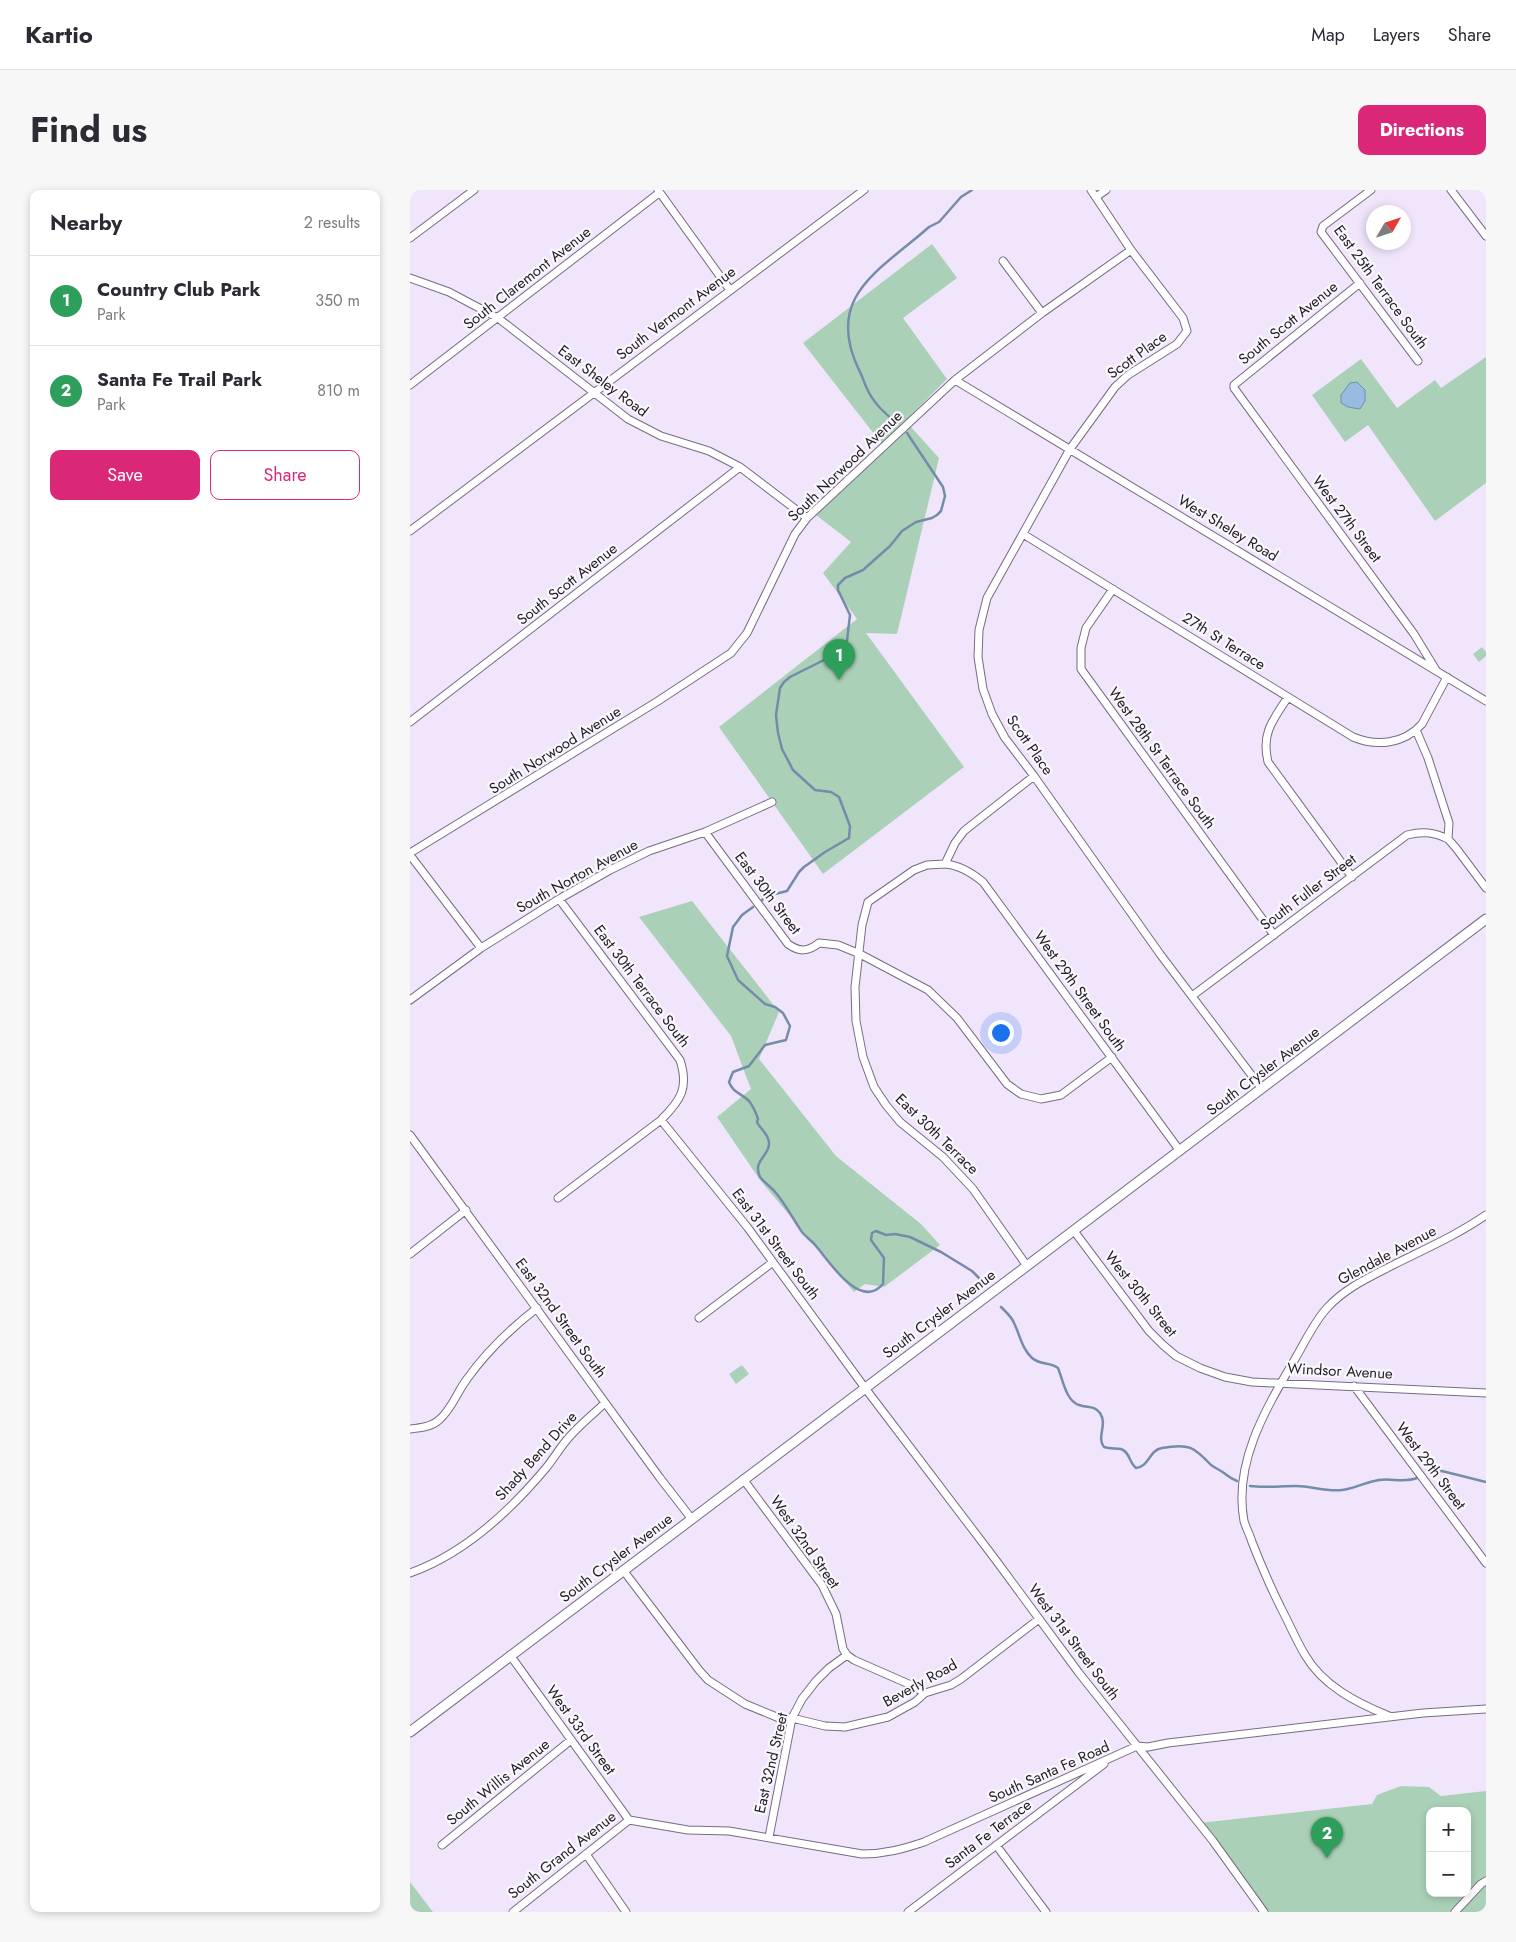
<!DOCTYPE html>
<meta charset="utf-8">
<style>
body{margin:0;font-family:Jost,sans-serif;background:#f7f7f7;color:#2b2b33}
.controls{position:absolute;right:15px;bottom:15px;display:grid;overflow:hidden;border-radius:10px;box-shadow:0 2px 8px #0003}
.controls button{width:45px;height:45px;display:grid;place-items:center;padding:0;border:0;border-bottom:1px solid #e1e1e2;background:#fff;color:#2b2b33;font:25px sans-serif}
.compass{position:absolute;left:956px;top:15px;width:45px;height:45px;border-radius:50%;background:#fff;box-shadow:0 2px 8px #0003;rotate:51deg}
.you{position:absolute;left:590px;top:842px;width:18px;height:18px;margin:-12px;border:4px solid #fff;border-radius:50%;background:#1a73e8;box-shadow:0 0 0 8px #1a73e833}
.badge{display:grid;place-items:center;width:32px;height:32px;border-radius:50%;background:#db2777;color:#fff;font-size:16px;font-weight:700}
.pin{position:absolute;translate:-50% -41px;filter:drop-shadow(0 1px 2px #0008)}
.pin::after{content:'';position:absolute;top:26px;width:18px;height:15px;background:inherit;clip-path:polygon(0 0,100% 0,50% 100%)}
.list{margin:0;padding:0;list-style:none}
h2{display:flex;justify-content:space-between;align-items:center;height:65px;margin:0;padding:0 20px;font-size:21px}
h2 small{font-size:16px;font-weight:400;color:#7c7c81}
.list li{display:grid;grid-template-columns:32px 1fr auto;gap:15px;align-items:center;box-sizing:border-box;height:90px;padding:0 20px;border-top:1px solid #e1e1e2}
.list b{display:block;font-size:19px;white-space:nowrap}
.list p{margin:0;font-size:16px;white-space:nowrap;color:#7c7c81}
.list em{font-size:16px;font-style:normal;color:#7c7c81}
.actions{display:flex;gap:10px;padding:15px 20px}
.actions a{flex:1;padding:11px 0;border:1px solid #db2777;border-radius:10px;text-align:center;font-size:18px;color:#db2777}
.actions .main{background:#db2777;color:#fff}
.map{position:relative;flex:none;width:1076px;height:1722px;overflow:hidden;border-radius:10px}
header{display:flex;align-items:center;gap:30px;box-sizing:border-box;height:70px;padding:0 25px;background:#fff;border-bottom:1px solid #e1e1e2}
header strong{font-size:24px}
nav{display:flex;gap:28px;margin-inline-start:auto;font-size:18px}
.intro{display:flex;align-items:center;justify-content:space-between;box-sizing:border-box;height:120px;padding:0 30px}
h1{margin:0;font-size:35px}
.button{padding:12px 22px;border-radius:10px;background:#db2777;color:#fff;font-size:18px;font-weight:700}
main{display:flex;gap:30px;padding:0 30px}
aside{flex:1;background:#fff;border-radius:10px;box-shadow:0 2px 8px #0003}
.map>svg:first-child{display:block}
.green{fill:#aad1b8;fill-rule:evenodd}
.water{fill:#98bce1;stroke:#748ca9}
.lines{fill:none;stroke-linecap:round;stroke-linejoin:round}
.stream{stroke:#748ca9;stroke-width:2.5}
.minor-casing{stroke:#786b83;stroke-width:9}
.major-casing{stroke:#786b83;stroke-width:11}
.minor{stroke:#fff;stroke-width:7}
.major{stroke:#fff;stroke-width:9}
.labels{text-anchor:middle;dominant-baseline:central;stroke-width:4.5;stroke-linejoin:round;paint-order:stroke}
.street-label{font-size:15px;fill:#201b25;stroke:#faf7fc}
</style>
<header>
<strong>Kartio</strong>
<nav><a>Map</a><a>Layers</a><a>Share</a></nav>
</header>
<div class="intro"><h1>Find us</h1><a class="button">Directions</a></div>
<main>
<aside>
<h2>Nearby<small>2 results</small></h2>
<ul class="list">
<li><span class="badge" style="background:#2e9e5b">1</span><div><b>Country Club Park</b><p>Park</p></div><em>350 m</em></li>
<li><span class="badge" style="background:#2e9e5b">2</span><div><b>Santa Fe Trail Park</b><p>Park</p></div><em>810 m</em></li>
</ul>
<div class="actions"><a class="main">Save</a><a>Share</a></div>
</aside>
<div class="map">
<svg width="1076" height="1722" viewBox="0 0 1076 1722">
<rect width="100%" height="100%" fill="#f1e5fc"/>
<!-- green -->
<path class="green" d="M522 54 547 88 493 128 537 189 472 254 393 153Z
M1076 167V293L1025 331 958 235 935 252 902 205 951 169 987 218 1025 190 1031 198Z
M501 237 529 268 487 444 456 443 554 577 413 684 309 537 447 429 413 383 441 352 406 325Z
M1072 457 1076 462V466L1069 472 1063 464Z
M282 711 369 822 349 869 426 966 511 1034 530 1055 474 1097 455 1094 444 1102 350 990 307 927 341 899 321 846 229 727Z
M332 1175 339 1184 326 1194 319 1184Z
M991 1596 1019 1597 1031 1606 1076 1601V1722H853L789 1633 962 1614 967 1605ZM1020 1621H1057V1703H1020Z
M0 1692 23 1722H0Z"/>
<!-- water -->
<path class="water" d="M947 192 955 200V211L950 219 938 217 931 213V205L940 193Z"/>
<g class="lines">
<!-- stream -->
<path class="stream" d="M487 233C478 226 467 217 461 206 456 199 454 190 450 182 412 106 471 80 519 37L529 32 551 7 562 0
M351 711 357 706 377 701 389 682 394 677 415 662 439 648 440 636 429 607 421 602 405 600 383 580 372 559 368 543 366 525 370 498 374 492 380 487 436 459 440 425 428 400V395L435 388 453 380 480 356 492 341 506 332 522 328 527 325 531 321 535 306 533 297 497 243
M343 717 332 725 323 737 317 766 328 790 355 814 365 817 373 823 380 836 376 850 355 855 339 876 323 882 319 892C323 903 331 903 339 911 343 916 346 923 348 929L347 932C350 939 359 944 359 953 360 966 342 970 350 987 355 993 361 997 366 1003 376 1015 383 1029 392 1042 396 1047 402 1051 406 1056 419 1071 450 1121 473 1094L474 1068 461 1050 462 1043 466 1041 476 1045 485 1044 500 1047 531 1062 562 1081 571 1090
M591 1117C596 1122 602 1127 604 1133 610 1145 612 1159 622 1168 630 1175 640 1172 648 1178 653 1190 656 1211 669 1215 678 1218 684 1215 690 1223 698 1235 686 1247 694 1257 700 1259 705 1258 711 1259 720 1262 719 1273 726 1278 739 1277 739 1260 752 1258 779 1253 784 1257 801 1275 805 1278 810 1280 814 1283 819 1287 821 1289 827 1291
M1020 1283 1032 1281 1076 1292
M840 1296C855 1298 870 1296 886 1296 902 1296 916 1302 932 1300 943 1299 956 1292 969 1290 982 1288 994 1293 1007 1288"/>
<defs>
<path id="minor" d="M248 0 320 100
M681 0 721 60 773 128 777 141 767 154 718 185 705 197 660 259 577 408 569 440 568 467 573 499 582 524 595 548 624 586 750 764 852 899
M961 0 913 36 911 42 1008 171
M1041 0 1076 46
M686 7 696 0
M0 48 64 0
M593 71 632 123
M0 88 39 102 88 128 218 229 251 246 299 261 330 277 397 328
M950 93 824 195V198L1004 444 1026 480
M545 190 1076 511
M0 195 249 3
M0 341 454 0
M613 344 943 547C967 557 994 554 1012 534L1037 487
M703 399 676 438 671 458V479L864 745
M878 507C863 530 851 543 858 572L942 687
M0 532 330 277
M1006 540 1018 568 1039 633 1038 649 1046 658 1076 698
M295 642 378 754C389 762 398 762 409 753L428 755 450 764 518 800 547 828 597 894 611 904 631 909 651 905 702 867
M0 663 248 511 321 463 337 443 385 344 397 328 545 190 632 123 721 60
M0 665 71 758
M535 674C550 675 562 683 573 692L770 961
M782 806 997 645C1013 641 1023 642 1038 649
M0 810 71 758 149 709 200 680 239 661 295 642 362 612
M251 930 338 1038 455 1198 585 1369 669 1483 803 1651 854 1722
M0 945 250 1288 281 1328
M148 1008 251 930C271 910 279 898 270 870L149 709
M664 1041 739 1141 753 1155 766 1166 790 1178 815 1187 842 1192 1076 1203
M0 1064 56 1020
M617 1076 563 999 533 967 490 932 476 915 464 897 453 867 446 831 445 797 452 735 458 712 504 680 517 675 535 674 545 653 554 641 624 586
M289 1128 363 1072
M944 1196 1076 1373
M0 1239C10 1238 21 1237 29 1230 42 1219 47 1202 57 1189 77 1161 100 1139 127 1118
M333 1289 412 1395 426 1424 433 1459 437 1465 444 1470 501 1495 515 1503
M213 1380 289 1480 298 1490 335 1514 369 1528H382L415 1536 435 1537 478 1527 505 1512 515 1503 541 1495 551 1489 629 1429
M0 1383C54 1364 100 1321 136 1278 145 1267 152 1254 162 1244 172 1233 184 1223 195 1213
M100 1465 219 1630
M979 1526C947 1513 913 1496 895 1465 886 1450 879 1433 871 1418 860 1396 851 1375 842 1352 840 1345 836 1338 834 1331 823 1272 857 1217 885 1169 895 1152 904 1132 917 1118 935 1098 960 1087 983 1075 1015 1059 1047 1045 1076 1025
M219 1630 278 1640 319 1641 452 1664C475 1664 493 1659 514 1652L727 1556 738 1557 758 1553 1013 1523 1076 1519
M359 1647 382 1528 392 1509 406 1491 419 1478 437 1465
M32 1655 161 1550
M586 1655 636 1722
M176 1664 216 1722
M103 1722 219 1630
M498 1722 694 1574
M1045 1722 1071 1694 1076 1691"/>
<path id="major" d="M0 1542 1076 729"/>
</defs>
<!-- minor casing -->
<use href="#minor" class="minor-casing"/>
<!-- major casing -->
<use href="#major" class="major-casing"/>
<!-- minor -->
<use href="#minor" class="minor"/>
<!-- major -->
<use href="#major" class="major"/>
</g>
<g class="labels">
<!-- street labels -->
<g class="street-label">
<text transform="translate(117 88) rotate(-38)">South Claremont Avenue</text>
<text transform="translate(971 97) rotate(54)">East 25th Terrace South</text>
<text transform="translate(266 123) rotate(-37)">South Vermont Avenue</text>
<text transform="translate(878 133) rotate(-39)">South Scott Avenue</text>
<text transform="translate(727 165) rotate(-36)">Scott Place</text>
<text transform="translate(193 191) rotate(37)">East Sheley Road</text>
<text transform="translate(435 276) rotate(-44)">South Norwood Avenue</text>
<text transform="translate(937 329) rotate(53)">West 27th Street</text>
<text transform="translate(818 338) rotate(31)">West Sheley Road</text>
<text transform="translate(157 394) rotate(-38)">South Scott Avenue</text>
<text transform="translate(814 451) rotate(32)">27th St Terrace</text>
<text transform="translate(620 555) rotate(55)">Scott Place</text>
<text transform="translate(145 560) rotate(-32)">South Norwood Avenue</text>
<text transform="translate(752 568) rotate(54)">West 28th St Terrace South</text>
<text transform="translate(167 686) rotate(-29)">South Norton Avenue</text>
<text transform="translate(898 702) rotate(-37)">South Fuller Street</text>
<text transform="translate(358 703) rotate(53)">East 30th Street</text>
<text transform="translate(232 796) rotate(53)">East 30th Terrace South</text>
<text transform="translate(670 801) rotate(54)">West 29th Street South</text>
<text transform="translate(853 881) rotate(-37)">South Crysler Avenue</text>
<text transform="translate(527 944) rotate(44)">East 30th Terrace</text>
<text transform="translate(366 1054) rotate(53)">East 31st Street South</text>
<text transform="translate(977 1065) rotate(-28)">Glendale Avenue</text>
<text transform="translate(731 1104) rotate(51)">West 30th Street</text>
<text transform="translate(529 1124) rotate(-37)">South Crysler Avenue</text>
<text transform="translate(151 1128) rotate(54)">East 32nd Street South</text>
<text transform="translate(930 1181) rotate(3)">Windsor Avenue</text>
<text transform="translate(126 1266) rotate(-48)">Shady Bend Drive</text>
<text transform="translate(1021 1276) rotate(53)">West 29th Street</text>
<text transform="translate(395 1352) rotate(55)">West 32nd Street</text>
<text transform="translate(206 1368) rotate(-37)">South Crysler Avenue</text>
<text transform="translate(664 1452) rotate(53)">West 31st Street South</text>
<text transform="translate(510 1493) rotate(-29)">Beverly Road</text>
<text transform="translate(171 1540) rotate(54)">West 33rd Street</text>
<text transform="translate(361 1573) rotate(-77)">East 32nd Street</text>
<text transform="translate(639 1582) rotate(-24)">South Santa Fe Road</text>
<text transform="translate(88 1592) rotate(-39)">South Willis Avenue</text>
<text transform="translate(578 1644) rotate(-37)">Santa Fe Terrace</text>
<text transform="translate(152 1665) rotate(-38)">South Grand Avenue</text>
</g>
</g>
</svg>
<div class="controls">
<button>+</button>
<button>−</button>
</div>
<svg class="compass" viewBox="-18 -18 36 36"><path d="M0-13l5 13h-10z" fill="#e53935"/><path d="M0 13l5-13h-10z" fill="#7c7c81"/></svg>
<div class="you"></div>
<div class="pin badge" style="left:429px;top:490px;background:#2e9e5b">1</div>
<div class="pin badge" style="left:917px;top:1668px;background:#2e9e5b">2</div>
</div>
</main>
